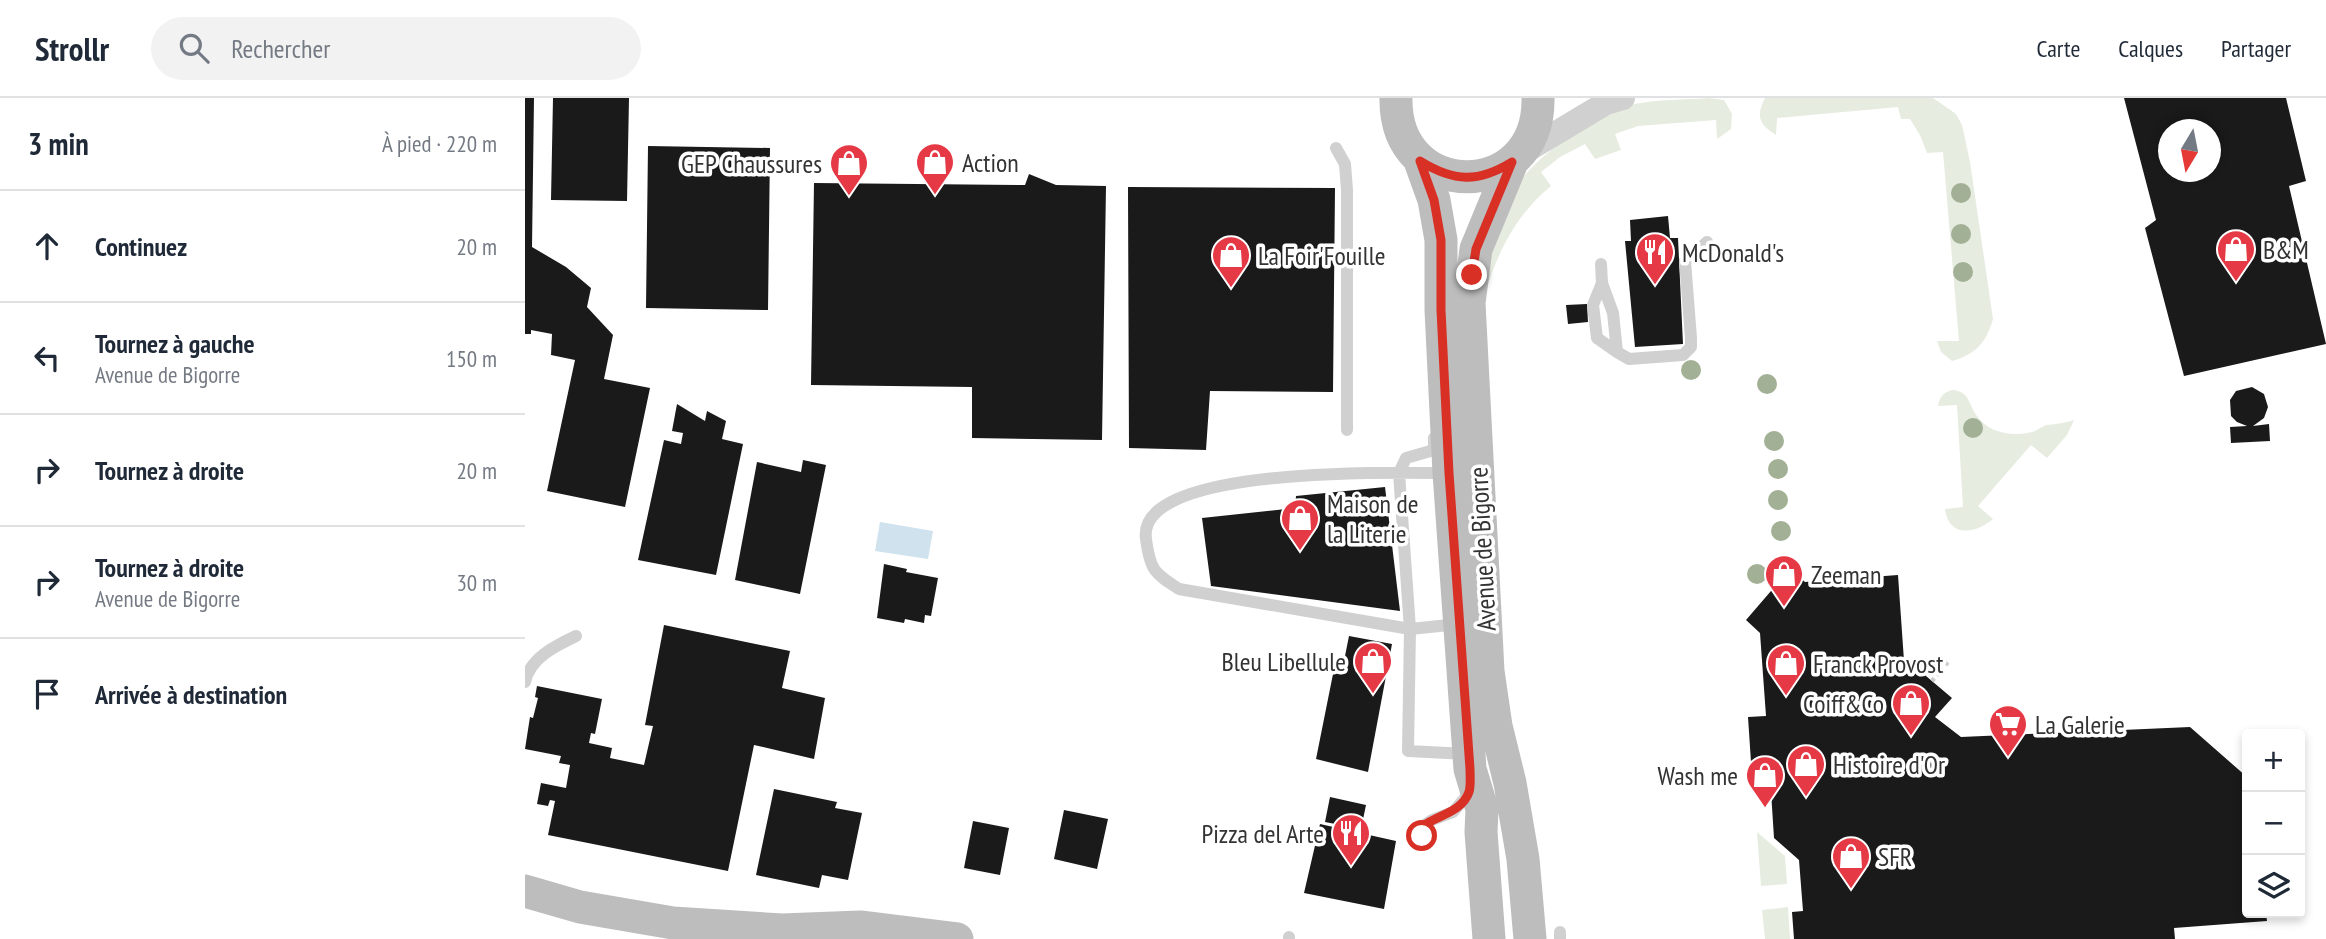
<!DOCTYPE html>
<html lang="fr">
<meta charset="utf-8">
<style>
body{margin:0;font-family:"PT Sans Narrow",sans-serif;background:#f2f2f3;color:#1f2937}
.controls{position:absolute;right:21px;bottom:21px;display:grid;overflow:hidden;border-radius:7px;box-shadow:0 4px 10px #0003}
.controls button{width:63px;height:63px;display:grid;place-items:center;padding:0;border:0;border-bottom:2px solid #e0e1e3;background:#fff;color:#1f2937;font:35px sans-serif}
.compass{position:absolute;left:1633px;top:21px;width:63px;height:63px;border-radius:50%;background:#fff;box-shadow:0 4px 10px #0003;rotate:190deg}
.stop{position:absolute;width:21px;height:21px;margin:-16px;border:5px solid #d93025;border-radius:50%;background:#fff}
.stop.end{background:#d93025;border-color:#fff;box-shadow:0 2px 7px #0008}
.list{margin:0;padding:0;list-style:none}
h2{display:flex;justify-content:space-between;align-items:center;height:91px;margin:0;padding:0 28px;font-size:30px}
h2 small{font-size:23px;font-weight:400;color:#747a83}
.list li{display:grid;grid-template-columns:46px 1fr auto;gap:21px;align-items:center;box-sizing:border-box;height:112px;padding:0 28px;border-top:2px solid #e0e1e3}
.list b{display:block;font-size:26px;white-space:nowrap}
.list p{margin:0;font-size:23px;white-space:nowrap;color:#747a83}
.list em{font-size:23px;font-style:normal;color:#747a83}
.icon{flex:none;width:38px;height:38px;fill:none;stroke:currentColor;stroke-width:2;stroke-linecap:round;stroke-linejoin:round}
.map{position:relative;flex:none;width:1801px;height:841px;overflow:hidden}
header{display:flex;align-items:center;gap:42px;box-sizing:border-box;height:98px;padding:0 35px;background:#fff;border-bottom:2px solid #e0e1e3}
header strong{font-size:33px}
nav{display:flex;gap:38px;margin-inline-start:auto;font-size:24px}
.search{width:490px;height:63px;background:#f2f2f3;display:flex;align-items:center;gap:18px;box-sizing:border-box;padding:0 24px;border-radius:38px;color:#747a83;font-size:26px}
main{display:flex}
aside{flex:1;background:#fff}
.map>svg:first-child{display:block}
.green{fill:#e6ecdf}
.water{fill:#cfe2ee}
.building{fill:#1a1a1a;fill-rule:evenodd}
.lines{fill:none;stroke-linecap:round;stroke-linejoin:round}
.path{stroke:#cdcdcd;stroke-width:4.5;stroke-dasharray:3.5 3.5;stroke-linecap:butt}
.lane{stroke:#d0d0d0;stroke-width:12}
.street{stroke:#d0d0d0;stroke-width:24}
.secondary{stroke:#bdbdbd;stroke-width:33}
.tree{fill:#a2b095}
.route{stroke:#d93025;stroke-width:9}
.labels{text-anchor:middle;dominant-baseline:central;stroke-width:7;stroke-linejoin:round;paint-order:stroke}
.poi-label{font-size:26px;fill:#333;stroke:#fff;text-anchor:start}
.street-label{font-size:26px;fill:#333;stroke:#fff}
</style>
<header>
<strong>Strollr</strong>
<div class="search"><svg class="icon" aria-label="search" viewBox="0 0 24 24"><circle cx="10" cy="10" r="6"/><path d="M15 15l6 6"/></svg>Rechercher</div>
<nav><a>Carte</a><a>Calques</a><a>Partager</a></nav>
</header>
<main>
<aside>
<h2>3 min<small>À pied · 220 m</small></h2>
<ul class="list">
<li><svg class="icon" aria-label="ahead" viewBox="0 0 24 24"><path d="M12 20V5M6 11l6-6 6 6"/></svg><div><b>Continuez</b></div><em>20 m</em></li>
<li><svg class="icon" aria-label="left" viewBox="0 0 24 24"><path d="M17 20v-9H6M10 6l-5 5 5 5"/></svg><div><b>Tournez à gauche</b><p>Avenue de Bigorre</p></div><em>150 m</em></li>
<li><svg class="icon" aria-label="right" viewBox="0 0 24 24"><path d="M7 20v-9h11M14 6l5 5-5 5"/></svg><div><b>Tournez à droite</b></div><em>20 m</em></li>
<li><svg class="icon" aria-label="right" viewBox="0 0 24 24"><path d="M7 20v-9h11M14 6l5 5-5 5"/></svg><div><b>Tournez à droite</b><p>Avenue de Bigorre</p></div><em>30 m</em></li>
<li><svg class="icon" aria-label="arrive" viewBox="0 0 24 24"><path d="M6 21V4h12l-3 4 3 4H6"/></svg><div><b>Arrivée à destination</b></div></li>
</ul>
</aside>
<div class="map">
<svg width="1801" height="841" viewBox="0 0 1801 841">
<rect width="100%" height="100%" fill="#fff"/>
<!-- green -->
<path class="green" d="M1184 0 1199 2 1207 16 1206 31 1192 41 1191 22 1113 28 1090 36 1096 52 1070 61 1060 46 1035 59 1016 74 1026 88C992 116 975 150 961 191L954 192C962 165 967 135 978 109 996 67 1066 17 1110 6 1133 1 1160 2 1184 0Z
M1240 0H1408L1431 16 1437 27 1445 64 1468 221C1461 245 1451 256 1427 263L1416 254 1412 243H1434L1418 54 1402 55 1395 37 1385 21H1376L1373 9 1252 20 1251 37C1235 26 1230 20 1240 0Z
M1427 292C1445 293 1443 306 1452 318 1463 335 1488 339 1507 334 1512 333 1517 328 1522 327 1532 326 1540 325 1549 322L1542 337 1522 360 1506 347 1453 408 1468 421C1450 436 1424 440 1420 411L1438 409 1432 307 1413 308C1415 298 1418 295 1427 292Z
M1232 734 1260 758 1262 786 1236 788Z
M1263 809 1265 841H1240L1237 812Z"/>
<!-- water -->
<path class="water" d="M355 424 408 433 403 461 350 453Z"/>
<!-- building -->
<path class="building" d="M0 0H9L7 149 41 169 66 190 62 209 88 237 79 281 125 290 100 409 22 393 50 262 26 257 27 236 6 232V236H0Z
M28 0H104L102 103 26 102Z
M1599 0H1761L1781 83 1764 88 1801 246 1659 278 1620 130 1631 122ZM1644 32H1686V74H1644Z
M123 48 245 50 243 212 121 210Z
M504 76 531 87 581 88 577 342 447 340V289L286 287 289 85 500 87Z
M603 89 810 90 808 294 685 293 681 352 604 350Z
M1143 118 1145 140H1153L1158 246 1110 249 1100 143H1106L1105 122Z
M1062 206 1063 224 1043 226 1041 207Z
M1727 289 1739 296 1743 309 1739 320 1728 328 1744 326 1745 343 1706 345 1705 329 1722 328 1712 324 1706 318 1705 302 1711 293Z
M152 306 180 323 182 313 201 323 197 341 218 346 191 477 113 462 139 342 156 346 158 335 147 333Z
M278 362 301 367 275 496 210 482 232 364 276 374Z
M860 389 875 513 686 488 677 420 770 410 771 398Z
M359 466 382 471 381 474 413 480 406 518 400 517 399 525 380 521 379 525 352 520Z
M1265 471 1280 484 1373 477 1380 577 1388 567 1427 600 1410 619 1436 639 1665 629 1722 679V815H1741L1742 823 1649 830 1650 841H1269L1267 814 1278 813 1274 762 1249 740 1245 678 1227 679 1223 619 1241 618 1235 535 1221 522Z
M139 527 265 553 257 590 300 600 289 661 229 647 203 773 23 737 30 703 25 702 23 708 12 706 16 685 41 690 45 667 34 665 36 658 0 651 5 619 8 620 13 600 10 599 12 588 77 601 70 636 66 635 64 645 87 650 85 660 119 667 128 628 120 627Z
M824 538 867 546 843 674 791 661 810 566 818 568Z
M249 691 312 704 310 710 337 715 323 782 297 777 294 790 231 777Z
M805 699 841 707 836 731 800 724Z
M539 712 583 721 572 771 529 761Z
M448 723 484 730 475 777 439 770Z
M795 726 871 743 859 811 779 795Z"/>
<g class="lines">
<!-- path -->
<path class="path" d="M1407 583 1423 564"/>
<!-- lane -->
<path class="lane" d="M811 50 820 66 822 92V332
M1076 166 1077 185 1088 215 1092 254 1104 261 1158 257 1166 249V240L1160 163 1182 144
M1077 185 1068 207 1072 240 1092 254
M909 340V352L881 360 874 375 885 531 883 653 942 656
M924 375C877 375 610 366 621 441 625 472 629 475 654 491L885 531 934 526
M0 584C5 560 30 548 51 538
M897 738 898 728 907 722 928 714 944 695
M764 841V839
M1035 841V834"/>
<!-- street -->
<path class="street" d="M996 56 1081 5 1098 0"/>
<!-- secondary -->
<path class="secondary" d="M871 0C869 105 1015 105 1013 0
M895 63 909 102 916 142V212L924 375 945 671 957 711 956 734 964 841
M987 64 951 151 944 205 963 573 971 628 985 685 998 761 1005 841
M0 793 55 809 148 825 257 832 335 829 432 841"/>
</g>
<!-- trees -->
<g class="tree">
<circle cx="1436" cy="95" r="10"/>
<circle cx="1436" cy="136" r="10"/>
<circle cx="1438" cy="174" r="10"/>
<circle cx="1166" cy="272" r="10"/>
<circle cx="1242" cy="286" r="10"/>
<circle cx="1448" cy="330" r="10"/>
<circle cx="1249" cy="343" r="10"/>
<circle cx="1253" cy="371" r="10"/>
<circle cx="1253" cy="402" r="10"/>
<circle cx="1256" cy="433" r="10"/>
<circle cx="1232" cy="476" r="10"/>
</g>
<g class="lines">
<!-- route -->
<path class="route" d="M897 738 898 728C913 717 937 714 944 694 946 688 945 677 945 671L924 375 916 212V142L909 102 895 63C929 84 953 85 987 64L951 151 947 177"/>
</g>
<!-- icons -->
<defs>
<symbol id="shop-pin" viewBox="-11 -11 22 30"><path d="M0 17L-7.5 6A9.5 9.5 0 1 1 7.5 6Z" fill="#e63946" stroke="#fff"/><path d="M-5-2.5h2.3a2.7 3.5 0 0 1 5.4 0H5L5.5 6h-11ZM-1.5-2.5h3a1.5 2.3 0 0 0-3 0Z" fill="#fff"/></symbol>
<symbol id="restaurant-pin" viewBox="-11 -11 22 30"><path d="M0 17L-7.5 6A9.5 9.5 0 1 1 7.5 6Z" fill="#e63946" stroke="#fff"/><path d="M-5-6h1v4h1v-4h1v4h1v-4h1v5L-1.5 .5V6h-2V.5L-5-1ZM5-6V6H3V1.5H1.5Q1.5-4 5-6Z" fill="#fff"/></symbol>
<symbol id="supermarket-pin" viewBox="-11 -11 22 30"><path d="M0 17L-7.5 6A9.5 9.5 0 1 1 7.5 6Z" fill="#e63946" stroke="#fff"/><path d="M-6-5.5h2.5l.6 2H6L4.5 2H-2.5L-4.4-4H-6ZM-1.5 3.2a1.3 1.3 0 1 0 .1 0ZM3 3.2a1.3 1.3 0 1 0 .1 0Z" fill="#fff"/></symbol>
</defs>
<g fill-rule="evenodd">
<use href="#shop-pin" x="388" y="42" width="44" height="60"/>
<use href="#shop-pin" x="302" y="43" width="44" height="60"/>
<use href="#shop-pin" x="1689" y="129" width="44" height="60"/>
<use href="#restaurant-pin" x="1108" y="132" width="44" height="60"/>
<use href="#shop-pin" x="684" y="135" width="44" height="60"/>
<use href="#shop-pin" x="753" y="398" width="44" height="60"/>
<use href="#shop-pin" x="1237" y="454" width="44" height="60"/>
<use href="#shop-pin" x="826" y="541" width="44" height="60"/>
<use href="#shop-pin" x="1239" y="543" width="44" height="60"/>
<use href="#shop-pin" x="1364" y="583" width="44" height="60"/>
<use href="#supermarket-pin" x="1461" y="604" width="44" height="60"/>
<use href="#shop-pin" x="1259" y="644" width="44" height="60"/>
<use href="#shop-pin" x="1218" y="655" width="44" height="60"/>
<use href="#restaurant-pin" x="804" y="713" width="44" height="60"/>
<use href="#shop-pin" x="1304" y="736" width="44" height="60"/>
</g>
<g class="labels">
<!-- poi labels -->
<g class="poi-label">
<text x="437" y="64">Action</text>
<text x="297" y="65" text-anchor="end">GEP Chaussures</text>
<text x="1738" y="151">B&amp;M</text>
<text x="1157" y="154">McDonald's</text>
<text x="733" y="157">La Foir'Fouille</text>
<text x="802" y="405">Maison de<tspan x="802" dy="30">la Literie</tspan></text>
<text x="1286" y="476">Zeeman</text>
<text x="821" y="563" text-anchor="end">Bleu Libellule</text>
<text x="1288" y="565">Franck Provost</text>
<text x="1359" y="605" text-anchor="end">Coiff&amp;Co</text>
<text x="1510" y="626">La Galerie</text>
<text x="1308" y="666">Histoire d'Or</text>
<text x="1213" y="677" text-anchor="end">Wash me</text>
<text x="799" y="735" text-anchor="end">Pizza del Arte</text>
<text x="1353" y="758">SFR</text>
</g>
<!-- street labels -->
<g class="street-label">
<text transform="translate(957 451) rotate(-93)">Avenue de Bigorre</text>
</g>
</g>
</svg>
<div class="controls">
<button>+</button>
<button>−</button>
<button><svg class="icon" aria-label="layers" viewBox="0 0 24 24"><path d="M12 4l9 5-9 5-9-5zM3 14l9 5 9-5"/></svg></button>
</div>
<svg class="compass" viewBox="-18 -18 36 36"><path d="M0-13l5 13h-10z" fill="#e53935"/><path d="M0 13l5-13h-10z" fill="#747a83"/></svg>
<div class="stop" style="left:897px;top:738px"></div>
<div class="stop end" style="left:947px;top:177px"></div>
</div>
</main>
